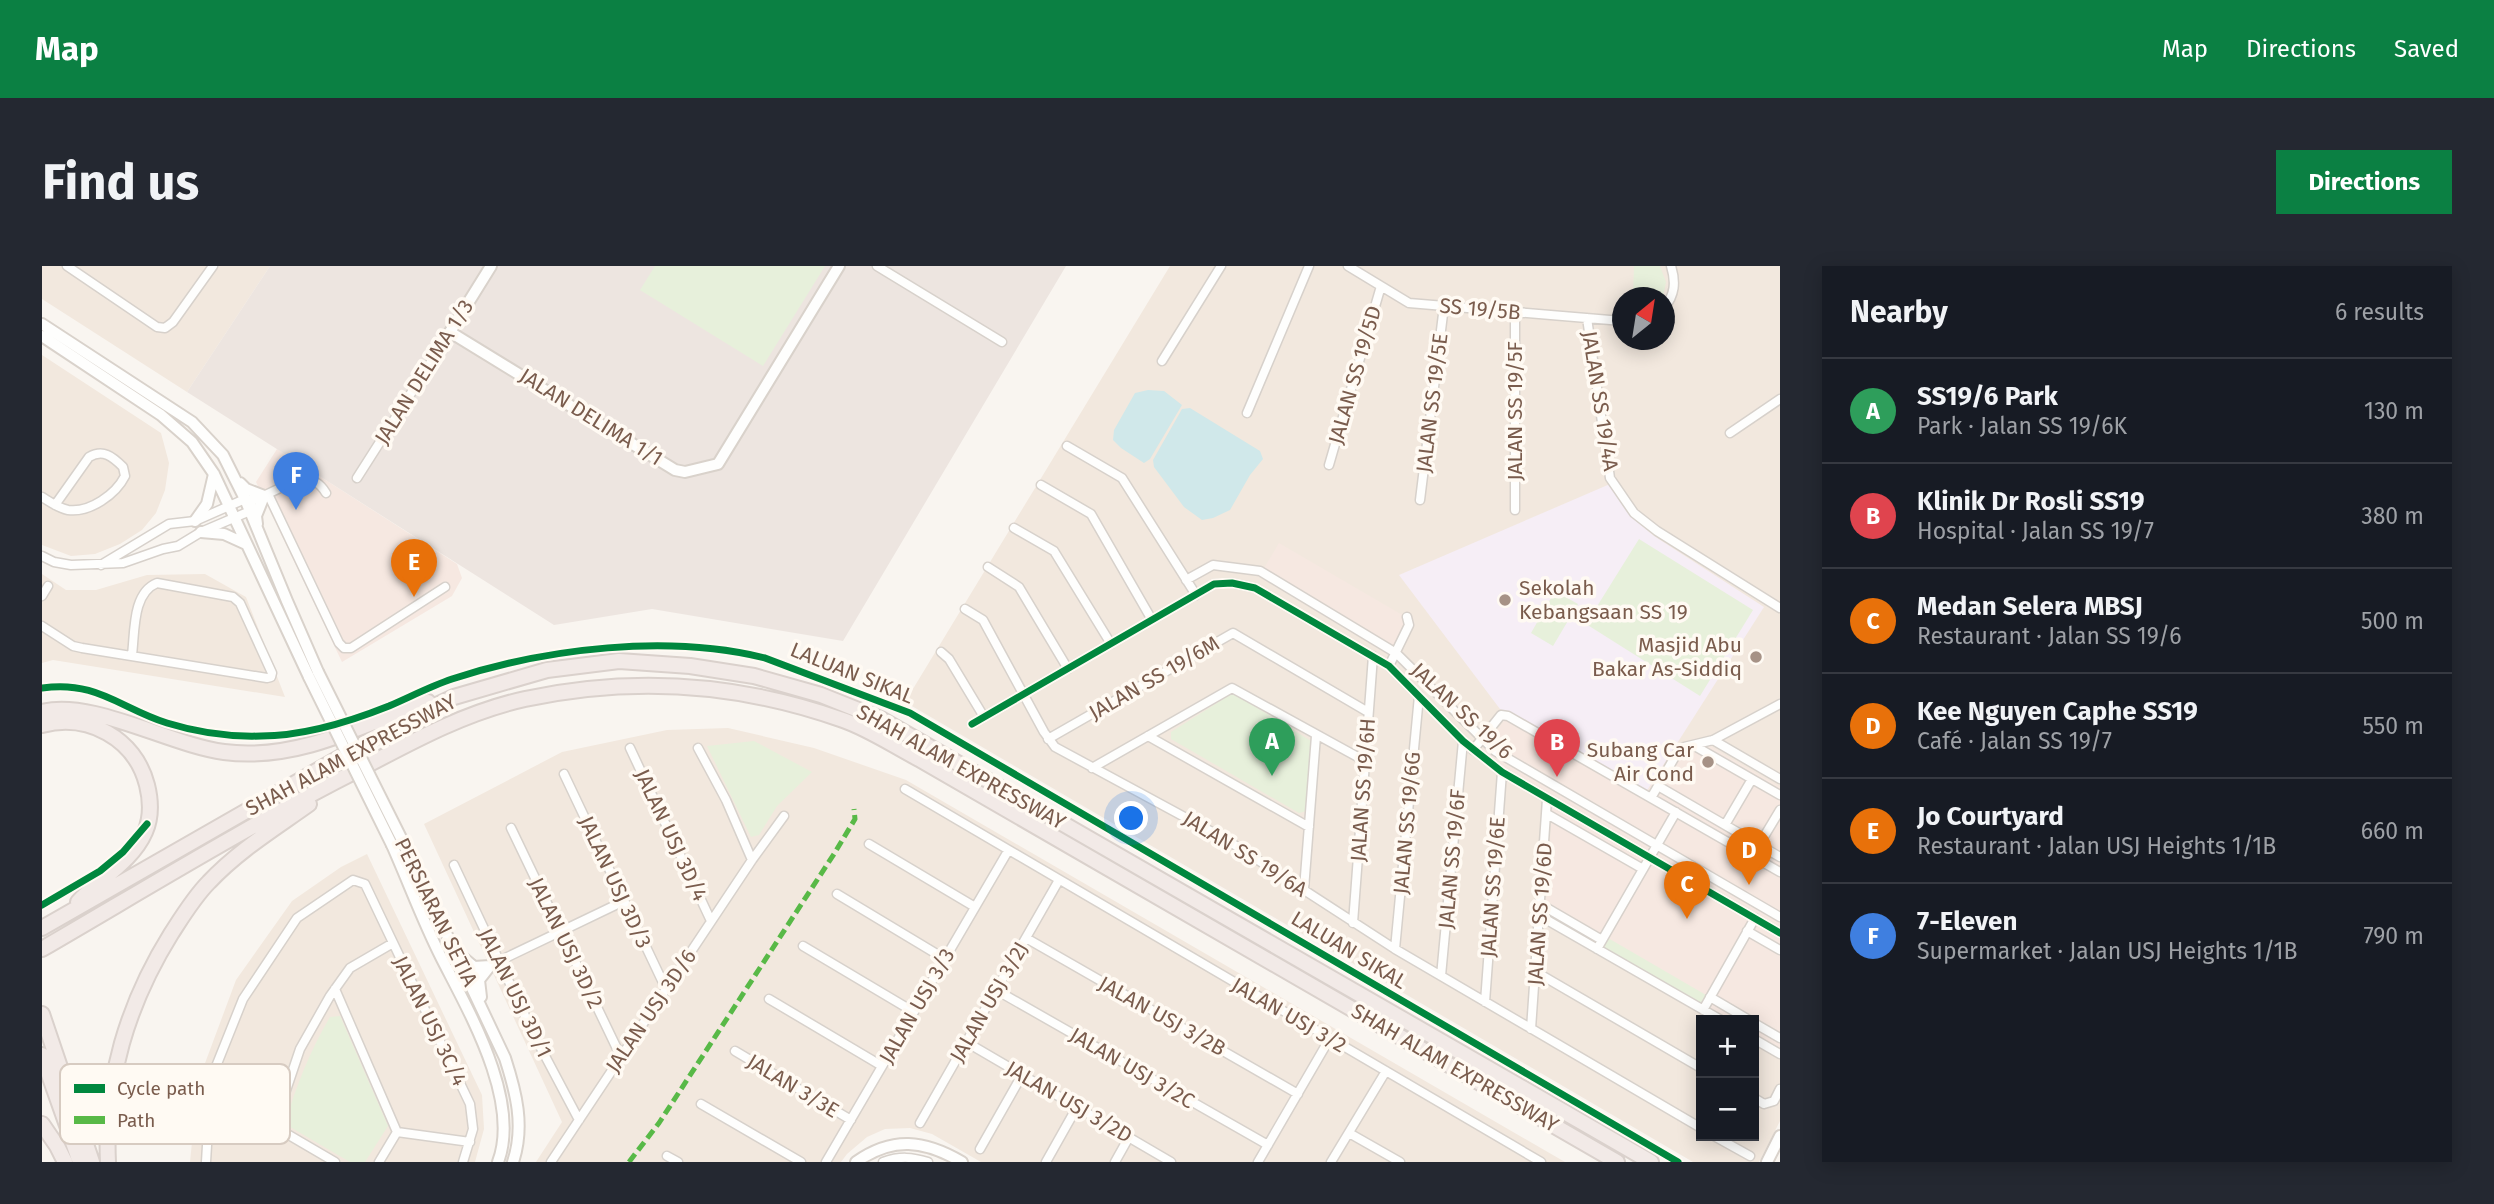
<!DOCTYPE html>
<meta charset="utf-8">
<style>
body{margin:0;font-family:"Fira Sans",sans-serif;background:#242831;color:#f1f3f6}
.controls{position:absolute;right:21px;bottom:21px;display:grid;overflow:hidden;border-radius:0px;box-shadow:0 4px 18px #0003}
.controls button{width:63px;height:63px;display:grid;place-items:center;padding:0;border:0;border-bottom:2px solid #363941;background:#171b24;color:#f1f3f6;font:35px sans-serif}
.compass{position:absolute;left:1570px;top:21px;width:63px;height:63px;border-radius:50%;background:#171b24;box-shadow:0 4px 18px #0003;rotate:30deg}
.you{position:absolute;left:1090px;top:553px;width:24px;height:24px;margin:-18px;border:5px solid #fff;border-radius:50%;background:#1a73e8;box-shadow:0 0 0 10px #1a73e833}
.badge{display:grid;place-items:center;width:46px;height:46px;border-radius:50%;background:#0b8043;color:#fff;font-size:23px;font-weight:700}
.pin{position:absolute;translate:-50% -58px;filter:drop-shadow(0 2px 4px #0008)}
.pin::after{content:'';position:absolute;top:37px;width:24px;height:21px;background:inherit;clip-path:polygon(0 0,100% 0,50% 100%)}
.list{margin:0;padding:0;list-style:none}
h2{display:flex;justify-content:space-between;align-items:center;height:91px;margin:0;padding:0 28px;font-size:30px}
h2 small{font-size:23px;font-weight:400;color:#9ea1a6}
.list li{display:grid;grid-template-columns:46px 1fr auto;gap:21px;align-items:center;box-sizing:border-box;height:105px;padding:0 28px;border-top:2px solid #363941}
.list b{display:block;font-size:26px;white-space:nowrap}
.list p{margin:0;font-size:23px;white-space:nowrap;color:#9ea1a6}
.list em{font-size:23px;font-style:normal;color:#9ea1a6}
.map{position:relative;flex:none;width:1738px;height:896px;overflow:hidden;border-radius:0px}
header{display:flex;align-items:center;gap:42px;box-sizing:border-box;height:98px;padding:0 35px;background:#0b8043;color:#fff}
header strong{font-size:33px}
nav{display:flex;gap:38px;margin-inline-start:auto;font-size:24px}
.intro{display:flex;align-items:center;justify-content:space-between;box-sizing:border-box;height:168px;padding:0 42px}
h1{margin:0;font-size:49px}
.button{padding:18px 32px;border-radius:0px;background:#0b8043;color:#fff;font-size:24px;font-weight:700}
main{display:flex;gap:42px;padding:0 42px}
aside{flex:1;background:#171b24;border-radius:0px;box-shadow:0 4px 18px #0003}
.map>svg:first-child{display:block}
.residential{fill:#f2e8de;fill-rule:evenodd}
.commercial{fill:#f6e8e1}
.industrial{fill:#ede5e0}
.education{fill:#f6eef6}
.green{fill:#e7f0db}
.water{fill:#d0e8ea}
.lines{fill:none;stroke-linecap:round;stroke-linejoin:round}
.street-casing{stroke:#d7d1cb;stroke-width:11}
.secondary-casing{stroke:#d9d2cb;stroke-width:14}
.highway-casing{stroke:#dad1cc;stroke-width:18}
.street{stroke:#fefefd;stroke-width:8}
.secondary{stroke:#fefefd;stroke-width:10}
.highway{stroke:#f2eae7;stroke-width:14}
.secondary-bridge-casing{stroke:#d9d2cb;stroke-width:14;stroke-linecap:butt}
.secondary-bridge{stroke:#fefefd;stroke-width:10}
.quiet{stroke:#58b947;stroke-width:5;stroke-dasharray:10 5;stroke-linecap:butt}
.cycleway-casing{stroke:#fffaf3;stroke-width:11}
.cycleway{stroke:#00873e;stroke-width:7}
.poi-dot{fill:#a69286;stroke:#fffaf3;stroke-width:2.5}
.labels{text-anchor:middle;dominant-baseline:central;stroke-width:7;stroke-linejoin:round;paint-order:stroke}
.street-label{font-size:21px;fill:#7a5c4d;stroke:#fffaf3}
.poi-label{font-size:21px;fill:#7a5c4d;stroke:#fffaf3;text-anchor:end}
.key{fill:#fffaf3;stroke:#d7cbc1;stroke-width:2}
.key-label{font-size:19px;fill:#7a5c4d}
</style>
<header>
<strong>Map</strong>
<nav><a>Map</a><a>Directions</a><a>Saved</a></nav>
</header>
<div class="intro"><h1>Find us</h1><a class="button">Directions</a></div>
<main>
<div class="map">
<svg width="1738" height="896" viewBox="0 0 1738 896">
<rect width="100%" height="100%" fill="#f9f5f0"/>
<!-- residential -->
<path class="residential" d="M0 0H228L145 126 0 33Z
M1128 0H1738V855L1717 896H1651L863 436ZM1580 32H1622V74H1580ZM1659 754H1712V870H1659Z
M0 89 119 167 127 197 123 224 114 247 100 264 78 278 53 288 29 290 0 279Z
M0 308 24 324H54L105 309 163 308 204 331 243 431 11 394 0 397Z
M686 462 772 482 864 514 1523 896H939L890 868 868 862 843 863 825 871 805 888 799 896H494L520 856 382 558 520 486 625 464Z
M325 588 440 829 442 863 433 896H148L156 816 194 714 250 635 299 601Z"/>
<!-- commercial -->
<path class="commercial" d="M235 183 415 298 420 312 410 330 300 396 214 216Z
M1237 277 1362 350 1364 359 1353 383 1221 304Z
M1467 448 1604 526 1633 478 1654 472 1738 521V785L1712 770V754H1683L1503 651 1511 532 1449 496 1440 485Z"/>
<!-- industrial -->
<path class="industrial" d="M228 0H1024L801 375 610 343 512 359 145 126Z"/>
<!-- education -->
<path class="education" d="M1568 218 1589 251 1612 270 1722 341 1604 526 1458 443 1357 309Z"/>
<!-- green -->
<path class="green" d="M613 0H783L721 100 598 24Z
M1592 0H1618L1624 16 1621 31H1591Z
M1597 273 1711 344 1658 430 1544 358Z
M1513 325 1536 338 1511 380 1489 367Z
M1191 427 1269 475 1264 545 1257 547 1129 473V466Z
M712 475 770 506 735 540 717 569 709 571 665 480Z
M1566 672 1664 729 1658 738 1561 681Z
M298 750 346 860 323 896H308L243 858C254 820 268 785 288 751Z"/>
<!-- water -->
<path class="water" d="M1106 124 1122 125 1140 139 1108 193 1102 197 1079 182 1071 174 1072 164 1093 127Z
M1148 142 1218 185 1221 193 1208 209 1188 244 1171 252 1160 254 1142 241 1112 201 1111 194 1140 143Z"/>
<g class="lines">
<defs>
<path id="street" d="M25 0 115 61 123 62 131 56 171 0
M835 0 960 76
M1306 0 1367 37 1580 55
M1622 42C1633 29 1634 16 1629 0
M1545 52 1568 212 1592 247 1615 265 1738 342
M1120 95 1179 0
M1205 147 1267 0
M1688 167 1738 133
M1025 180 1080 212 1154 329
M1287 199 1339 20
M315 212 408 66
M999 219 1049 248 1110 354
M226 228 297 377 302 382H309L403 321
M0 231C8 236 16 242 26 244 48 247 74 228 83 210L81 201C70 190 61 183 47 191L13 239
M1378 234 1402 40
M1473 244V46
M972 262 1012 285 1069 378
M0 290 12 296 29 299 81 297 121 283 136 280 159 266 208 245 210 240
M59 299 127 258 153 255 203 233 213 234 259 212C271 213 278 217 284 227
M946 301 977 321 1026 403
M1144 314 1171 299 1218 305 1354 387 1453 485 1738 651
M0 330 6 320
M923 343 941 354 1002 466 1013 481 1185 574 1353 683 1659 862
M0 360 31 380 40 382 225 412 229 411 230 407 198 337 191 331 115 317C90 327 93 366 90 389
M899 386 907 393 942 451
M1347 400 1367 359 1365 351
M930 458 1172 318 1190 317 1213 322 1347 400 1421 475 1460 506 1738 667
M1106 470 1267 561
M1006 473 1191 367 1326 446
M1671 474 1738 513
M1651 479 1738 529
M588 482 669 655
M656 482 684 534 710 594
M1431 484 1459 449 1466 450 1738 606
M1050 502 1190 422 1323 495
M522 508 624 723
M1616 520 1738 591
M863 523 1499 896
M1609 532 1638 482 1671 474 1738 438
M1505 548 1601 603
M1683 559 1710 513
M469 562 579 791
M827 578 933 641
M1717 579 1738 544
M412 599 493 771 537 854
M1262 623 1274 470
M795 628 903 693
M1498 638 1560 674
M1498 650 1679 754
M1311 657 1331 390
M1705 665 1738 684
M984 672 1256 828
M761 680 872 746
M1353 683 1377 430
M1555 683 1634 546
M455 696 582 635
M1494 706 1659 802
M1399 710 1421 475
M414 718 444 702
M293 723 355 866 337 896
M954 724 1226 879
M1668 731 1707 754
M727 733 840 800
M1443 736 1460 506
M1661 744 1713 652
M1712 757 1738 772
M1489 763 1505 533
M1712 773 1738 788
M924 776 1129 896
M693 785 809 854
M168 823 293 896
M1712 832 1722 838 1732 835 1738 823
M659 838 759 896
M878 857 1017 614
M232 860 258 783 288 730 308 702 351 677
M355 866 428 876
M1307 867 1358 896
M1672 870 1708 890
M938 883 980 809
M625 890 636 896
M164 896 169 813 201 733 255 652 311 614 323 618 428 838 431 863 421 896
M509 896 710 594 742 550
M784 896 966 585
M841 896C858 890 870 891 886 896
M1004 896 1035 841
M1073 896 1087 871
M1216 896 1288 772
M1289 896 1344 805"/>
<path id="secondary" d="M449 0 408 66 633 204 643 206 676 198 797 0
M0 58 150 156 181 189 203 233 245 335 276 406
M0 70 119 149 150 176 172 208 267 411
M198 217 204 223 222 230 214 250 215 258
M153 255 165 238 172 208
M159 266 182 268 204 278
M360 574 463 792C474 826 483 860 471 896
M350 579C367 617 381 656 400 693 427 746 479 835 456 896
M418 689 432 701 448 700
M439 731 437 714 448 700
M814 896C851 870 882 874 920 896
M1725 896 1738 870"/>
<path id="highway" d="M0 446C50 433 128 479 182 486 250 495 312 464 373 439L386 436
M0 459C46 447 93 472 105 519 109 535 110 550 103 566 90 596 57 613 36 636
M0 662 367 452 412 431 505 404 577 395 648 400 712 410 779 429 839 453 1609 896
M0 683C105 622 209 558 318 503 371 475 424 446 483 433 591 410 697 417 801 454 827 463 852 480 877 493L1575 896
M0 748 50 896
M0 789 38 896
M0 858 15 880 23 896
M66 896C62 815 86 737 129 668 140 651 152 631 167 616 196 585 232 563 267 538"/>
</defs>
<!-- street casing -->
<use href="#street" class="street-casing"/>
<!-- secondary casing -->
<use href="#secondary" class="secondary-casing"/>
<!-- highway casing -->
<use href="#highway" class="highway-casing"/>
<!-- street -->
<use href="#street" class="street"/>
<!-- secondary -->
<use href="#secondary" class="secondary"/>
<!-- highway -->
<use href="#highway" class="highway"/>
<defs>
<path id="secondary-bridge" d="M276 406 360 574
M267 411 350 579"/>
</defs>
<!-- secondary-bridge casing -->
<use href="#secondary-bridge" class="secondary-bridge-casing"/>
<!-- secondary-bridge -->
<use href="#secondary-bridge" class="secondary-bridge"/>
<!-- quiet -->
<path class="quiet" d="M587 896 617 857 792 588 813 553 812 543"/>
<defs>
<path id="cycleway" d="M0 422C54 414 78 442 125 457 154 466 188 471 219 470 262 470 307 456 347 440 368 431 389 420 410 413 505 382 626 368 723 392L868 447 1636 896
M930 458 1172 318 1190 317 1213 322 1347 400 1421 475 1460 506 1738 667
M0 639 58 605 81 586 105 558"/>
</defs>
<!-- cycleway casing -->
<use href="#cycleway" class="cycleway-casing"/>
<!-- cycleway -->
<use href="#cycleway" class="cycleway"/>
</g>
<!-- markers -->
<g class="poi-dot">
<circle cx="1463" cy="334" r="7"/>
<circle cx="1714" cy="391" r="7"/>
<circle cx="1666" cy="496" r="7"/>
</g>
<g class="labels">
<!-- street labels -->
<g class="street-label">
<text transform="translate(1438 43) rotate(5)">SS 19/5B</text>
<text transform="translate(382 106) rotate(-58)">JALAN DELIMA 1/3</text>
<text transform="translate(1313 109) rotate(-74)">JALAN SS 19/5D</text>
<text transform="translate(1558 135) rotate(81)">JALAN SS 19/4A</text>
<text transform="translate(1390 137) rotate(-83)">JALAN SS 19/5E</text>
<text transform="translate(1473 145) rotate(-90)">JALAN SS 19/5F</text>
<text transform="translate(549 151) rotate(32)">JALAN DELIMA 1/1</text>
<text transform="translate(810 407) rotate(22)">LALUAN SIKAL</text>
<text transform="translate(1112 412) rotate(-30)">JALAN SS 19/6M</text>
<text transform="translate(1420 445) rotate(43)">JALAN SS 19/6</text>
<text transform="translate(309 489) rotate(-28)">SHAH ALAM EXPRESSWAY</text>
<text transform="translate(919 501) rotate(29)">SHAH ALAM EXPRESSWAY</text>
<text transform="translate(1321 524) rotate(-86)">JALAN SS 19/6H</text>
<text transform="translate(1365 557) rotate(-85)">JALAN SS 19/6G</text>
<text transform="translate(629 569) rotate(65)">JALAN USJ 3D/4</text>
<text transform="translate(1203 588) rotate(32)">JALAN SS 19/6A</text>
<text transform="translate(1410 593) rotate(-85)">JALAN SS 19/6F</text>
<text transform="translate(573 616) rotate(65)">JALAN USJ 3D/3</text>
<text transform="translate(1451 621) rotate(-86)">JALAN SS 19/6E</text>
<text transform="translate(394 646) rotate(64)">PERSIARAN SETIA</text>
<text transform="translate(1498 648) rotate(-86)">JALAN SS 19/6D</text>
<text transform="translate(524 677) rotate(64)">JALAN USJ 3D/2</text>
<text transform="translate(1307 684) rotate(31)">LALUAN SIKAL</text>
<text transform="translate(473 727) rotate(64)">JALAN USJ 3D/1</text>
<text transform="translate(947 736) rotate(-60)">JALAN USJ 3/2J</text>
<text transform="translate(875 740) rotate(-60)">JALAN USJ 3/3</text>
<text transform="translate(609 745) rotate(-56)">JALAN USJ 3D/6</text>
<text transform="translate(1247 749) rotate(30)">JALAN USJ 3/2</text>
<text transform="translate(1120 750) rotate(29)">JALAN USJ 3/2B</text>
<text transform="translate(388 755) rotate(64)">JALAN USJ 3C/4</text>
<text transform="translate(1090 802) rotate(30)">JALAN USJ 3/2C</text>
<text transform="translate(1413 802) rotate(30)">SHAH ALAM EXPRESSWAY</text>
<text transform="translate(751 820) rotate(31)">JALAN 3/3E</text>
<text transform="translate(1027 836) rotate(30)">JALAN USJ 3/2D</text>
</g>
<!-- poi labels -->
<g class="poi-label">
<text x="1477" y="322" text-anchor="start">Sekolah<tspan x="1477" dy="24">Kebangsaan SS 19</tspan></text>
<text x="1700" y="379">Masjid Abu<tspan x="1700" dy="24">Bakar As-Siddiq</tspan></text>
<text x="1652" y="484">Subang Car<tspan x="1652" dy="24">Air Cond</tspan></text>
</g>
</g>
<!-- legend -->
<rect x="18" y="798" width="230" height="80" rx="10" class="key"/>
<rect x="32" y="818" width="31" height="9" fill="#00873e"/>
<rect x="32" y="850" width="31" height="8" fill="#58b947"/>
<g class="key-label">
<text x="75" y="829">Cycle path</text>
<text x="75" y="861">Path</text>
</g>
</svg>
<div class="controls">
<button>+</button>
<button>−</button>
</div>
<svg class="compass" viewBox="-18 -18 36 36"><path d="M0-13l5 13h-10z" fill="#e53935"/><path d="M0 13l5-13h-10z" fill="#9ea1a6"/></svg>
<div class="you"></div>
<div class="pin badge" style="left:1230px;top:510px;background:#2e9e5b">A</div>
<div class="pin badge" style="left:1515px;top:511px;background:#e0444e">B</div>
<div class="pin badge" style="left:1645px;top:653px;background:#e8710a">C</div>
<div class="pin badge" style="left:1707px;top:619px;background:#e8710a">D</div>
<div class="pin badge" style="left:372px;top:331px;background:#e8710a">E</div>
<div class="pin badge" style="left:254px;top:244px;background:#3f7fe0">F</div>
</div>
<aside>
<h2>Nearby<small>6 results</small></h2>
<ul class="list">
<li><span class="badge" style="background:#2e9e5b">A</span><div><b>SS19/6 Park</b><p>Park · Jalan SS 19/6K</p></div><em>130 m</em></li>
<li><span class="badge" style="background:#e0444e">B</span><div><b>Klinik Dr Rosli SS19</b><p>Hospital · Jalan SS 19/7</p></div><em>380 m</em></li>
<li><span class="badge" style="background:#e8710a">C</span><div><b>Medan Selera MBSJ</b><p>Restaurant · Jalan SS 19/6</p></div><em>500 m</em></li>
<li><span class="badge" style="background:#e8710a">D</span><div><b>Kee Nguyen Caphe SS19</b><p>Café · Jalan SS 19/7</p></div><em>550 m</em></li>
<li><span class="badge" style="background:#e8710a">E</span><div><b>Jo Courtyard</b><p>Restaurant · Jalan USJ Heights 1/1B</p></div><em>660 m</em></li>
<li><span class="badge" style="background:#3f7fe0">F</span><div><b>7-Eleven</b><p>Supermarket · Jalan USJ Heights 1/1B</p></div><em>790 m</em></li>
</ul>
</aside>
</main>
